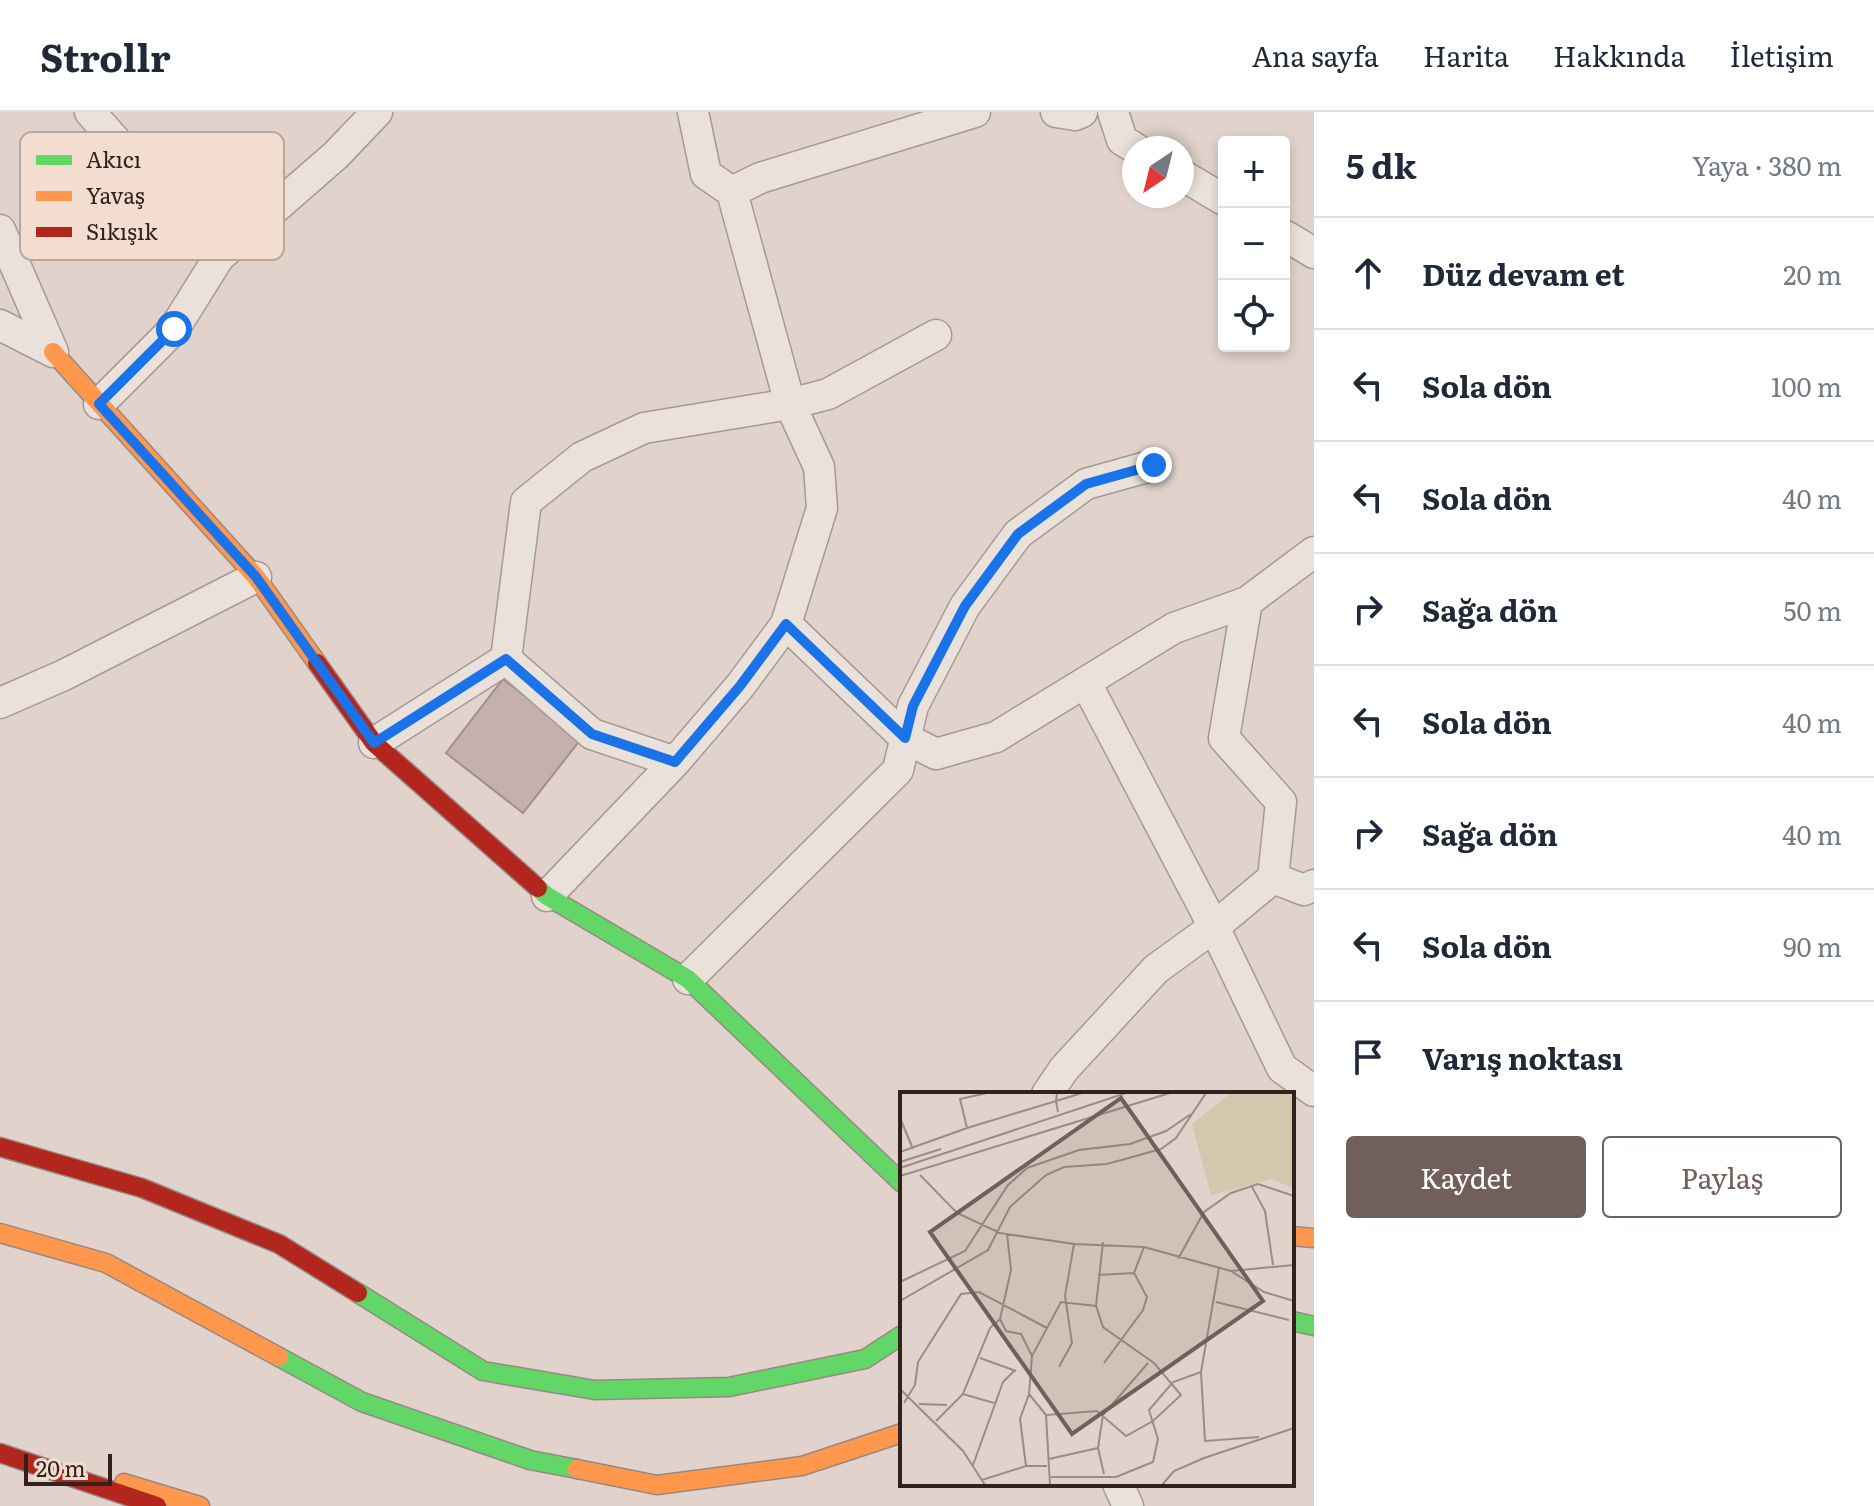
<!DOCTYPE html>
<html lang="tr">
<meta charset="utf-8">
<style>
body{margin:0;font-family:Literata,serif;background:#f6f6f7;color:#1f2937}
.controls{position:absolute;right:24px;top:24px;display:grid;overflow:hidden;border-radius:8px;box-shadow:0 4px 12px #0003}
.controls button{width:72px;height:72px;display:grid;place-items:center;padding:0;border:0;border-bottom:2px solid #e0e1e3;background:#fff;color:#1f2937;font:40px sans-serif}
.compass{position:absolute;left:1122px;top:24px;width:72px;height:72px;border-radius:50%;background:#fff;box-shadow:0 4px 12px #0003;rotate:215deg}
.scale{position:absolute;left:24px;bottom:20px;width:88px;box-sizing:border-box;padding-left:8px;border:4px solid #33211d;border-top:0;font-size:22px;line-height:28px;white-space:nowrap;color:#33211d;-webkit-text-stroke:6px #f3ddd0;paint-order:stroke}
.stop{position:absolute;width:24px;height:24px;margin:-18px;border:6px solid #1a73e8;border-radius:50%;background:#fff}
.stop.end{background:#1a73e8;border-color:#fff;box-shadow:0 2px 8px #0008}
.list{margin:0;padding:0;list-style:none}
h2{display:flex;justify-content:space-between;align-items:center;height:104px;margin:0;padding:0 32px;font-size:34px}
h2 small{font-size:26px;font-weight:400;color:#747a83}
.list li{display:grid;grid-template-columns:52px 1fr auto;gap:24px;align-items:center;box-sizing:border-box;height:112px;padding:0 32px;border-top:2px solid #e0e1e3}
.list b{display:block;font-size:30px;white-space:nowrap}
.list em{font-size:26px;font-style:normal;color:#747a83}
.actions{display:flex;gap:16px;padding:24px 32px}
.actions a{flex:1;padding:18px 0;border:2px solid #705f5a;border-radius:8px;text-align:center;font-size:28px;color:#705f5a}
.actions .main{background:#705f5a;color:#fff}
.icon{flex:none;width:44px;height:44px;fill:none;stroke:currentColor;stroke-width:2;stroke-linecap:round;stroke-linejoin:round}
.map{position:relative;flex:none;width:1314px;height:1394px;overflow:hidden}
header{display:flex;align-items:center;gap:48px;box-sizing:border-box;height:112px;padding:0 40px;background:#fff;border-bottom:2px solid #e0e1e3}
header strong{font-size:38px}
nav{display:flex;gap:44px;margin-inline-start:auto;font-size:28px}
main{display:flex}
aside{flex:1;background:#fff}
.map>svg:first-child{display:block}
.building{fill:#c5b0ac;stroke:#a18f8b;stroke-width:2}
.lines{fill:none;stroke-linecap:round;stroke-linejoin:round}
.street-casing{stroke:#a69994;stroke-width:33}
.fast-casing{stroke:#968984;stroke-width:21}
.slow-casing{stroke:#968984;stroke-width:21}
.jam-casing{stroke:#968984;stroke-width:21}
.street{stroke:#eae1db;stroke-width:30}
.fast{stroke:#63d668;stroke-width:18}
.slow{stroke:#ff974d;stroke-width:18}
.jam{stroke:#b3261e;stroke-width:18}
.route{stroke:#1a73e8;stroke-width:10}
.inset-road{fill:none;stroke:#9b8c85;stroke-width:2}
.view{fill:#705f5a;fill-opacity:0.15;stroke:#705f5a;stroke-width:4}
.inset-edge{fill:none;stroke:#33211d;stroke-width:4}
.key{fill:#f3ddd0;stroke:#b9a59a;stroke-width:2}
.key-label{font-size:22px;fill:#33211d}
</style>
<header>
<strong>Strollr</strong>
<nav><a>Ana sayfa</a><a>Harita</a><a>Hakkında</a><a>İletişim</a></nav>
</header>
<main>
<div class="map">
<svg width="1314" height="1394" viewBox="0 0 1314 1394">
<rect width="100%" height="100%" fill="#e1d3cb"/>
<!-- building -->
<path class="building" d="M503 567 581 627 523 701 446 641Z"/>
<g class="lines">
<defs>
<path id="street" d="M90 0 219 145
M1056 0 1075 3 1082 0
M1113 0 1122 28 1135 36
M1182 63 1224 88
M732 80 760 66 975 0
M0 118 53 240 0 213
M1284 123 1314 141
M99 292 174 217 219 145 336 43 377 0
M786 512 905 626 936 642 996 625 1174 516 1247 490 1314 440
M506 547 592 622 675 650
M1086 571 1214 815 1282 956 1314 979
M0 591 64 563 256 465
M374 631 506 547 526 390 582 345 644 316 790 292 828 282 936 223
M1273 766 1304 778 1314 773
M547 784 675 650 740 574 786 512 822 396 819 355 790 292 732 80 706 62 693 0
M688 867 898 658 913 594 965 494 1018 422 1086 372 1154 353
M1047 982 1064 957 1156 857 1214 815 1273 766 1281 690 1224 626 1247 490
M1118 1372 1128 1394"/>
<path id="fast" d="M538 776 547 784 688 867 902 1071
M358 1181 483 1259 595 1278 729 1275 865 1247 902 1223
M1292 1209 1314 1214
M279 1245 362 1290 530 1348 577 1357"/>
<path id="slow" d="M53 240 256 465 317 551
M0 1121 106 1151 279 1245
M1292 1124 1314 1126
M577 1357 657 1373 802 1354 902 1321
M124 1371 200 1394"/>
<path id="jam" d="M317 551 374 631 538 776
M0 1035 142 1076 279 1132 358 1181
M0 1341 157 1394"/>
</defs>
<!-- street casing -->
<use href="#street" class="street-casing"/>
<!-- fast casing -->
<use href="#fast" class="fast-casing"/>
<!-- slow casing -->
<use href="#slow" class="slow-casing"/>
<!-- jam casing -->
<use href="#jam" class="jam-casing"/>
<!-- street -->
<use href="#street" class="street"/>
<!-- fast -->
<use href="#fast" class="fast"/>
<!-- slow -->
<use href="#slow" class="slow"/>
<!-- jam -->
<use href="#jam" class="jam"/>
</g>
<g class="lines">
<!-- route -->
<path class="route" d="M174 217 99 292 256 465 374 631 506 547 592 622 675 650 740 574 786 512 905 626 913 594 965 494 1018 422 1086 372 1154 353"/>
</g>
<!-- overview -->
<g transform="translate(900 980)">
<rect width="394" height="394" fill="#e1d3cb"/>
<path d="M331 1H394V97L372 87 311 103 292 32Z" fill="#d3c7ae"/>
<path class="inset-road" d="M157 1 156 9 182 1M0 26 13 57M67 36 156 9 158 20M0 60 67 36 60 7 87 1M0 70 41 57M0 76 226 1M20 83 57 121 100 141 174 152 244 155 331 179M0 84 270 1M351 93 365 119 373 173M278 167 304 120 331 101 358 92 394 104M394 173 331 179 364 200 394 209M319 176 301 280 305 349 359 345M198 183 234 181M0 190 65 159 108 93 127 76 179 58 230 52 266 39 291 22M0 209 88 158 110 115 146 83 164 75 207 72 261 57 276 46 306 1M316 210 389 228M100 227 106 239 121 242 132 264M80 266 116 279M204 271 243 218 247 205 234 181 244 155M159 275 172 251 165 204 174 152M0 297 63 359 85 393M63 302 94 311M129 302 146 323 150 393M4 311 15 293 18 270 61 202 79 200 147 236M19 312 47 313M146 323 197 319 226 344 253 329 281 303 254 271 203 235 196 214 203 150M36 329 63 302 90 236 100 227 111 178 107 142M149 367 198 356M73 373 103 290 114 279M126 374 120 327 129 302 132 264 161 210 196 214M204 382 198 356 203 323 248 271M151 385H216L253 370 258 347 249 318 273 290 301 280M82 388 126 374H147M262 393 274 379 304 366 394 336"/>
<path class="view" d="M221 6 363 209 172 342 30 140Z"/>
<rect width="394" height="394" class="inset-edge"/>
</g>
<!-- legend -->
<rect x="20" y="20" width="264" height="128" rx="12" class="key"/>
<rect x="36" y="43" width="36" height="10" fill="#63d668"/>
<rect x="36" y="79" width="36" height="10" fill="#ff974d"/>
<rect x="36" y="115" width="36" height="10" fill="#b3261e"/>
<g class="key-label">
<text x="86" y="56">Akıcı</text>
<text x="86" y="92">Yavaş</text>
<text x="86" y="128">Sıkışık</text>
</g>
</svg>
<div class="controls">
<button>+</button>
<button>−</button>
<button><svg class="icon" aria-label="locate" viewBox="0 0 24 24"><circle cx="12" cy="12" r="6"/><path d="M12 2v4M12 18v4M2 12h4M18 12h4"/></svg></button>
</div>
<svg class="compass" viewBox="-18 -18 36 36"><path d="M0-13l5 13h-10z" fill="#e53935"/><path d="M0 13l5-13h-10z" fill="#747a83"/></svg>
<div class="scale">20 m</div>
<div class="stop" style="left:174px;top:217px"></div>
<div class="stop end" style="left:1154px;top:353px"></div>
</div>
<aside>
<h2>5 dk<small>Yaya · 380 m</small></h2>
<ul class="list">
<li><svg class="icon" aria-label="ahead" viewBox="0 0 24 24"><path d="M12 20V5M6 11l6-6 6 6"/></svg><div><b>Düz devam et</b></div><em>20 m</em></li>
<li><svg class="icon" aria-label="left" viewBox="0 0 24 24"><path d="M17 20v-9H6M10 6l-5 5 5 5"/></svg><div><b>Sola dön</b></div><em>100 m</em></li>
<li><svg class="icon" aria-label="left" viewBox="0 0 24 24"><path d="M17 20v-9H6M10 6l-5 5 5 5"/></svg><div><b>Sola dön</b></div><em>40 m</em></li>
<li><svg class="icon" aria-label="right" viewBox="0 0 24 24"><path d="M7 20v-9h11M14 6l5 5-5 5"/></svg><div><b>Sağa dön</b></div><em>50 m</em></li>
<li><svg class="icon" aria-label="left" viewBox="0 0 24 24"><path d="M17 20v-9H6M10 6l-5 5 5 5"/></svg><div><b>Sola dön</b></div><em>40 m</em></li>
<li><svg class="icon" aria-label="right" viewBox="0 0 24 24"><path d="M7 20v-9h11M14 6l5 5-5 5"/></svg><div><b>Sağa dön</b></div><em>40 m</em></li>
<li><svg class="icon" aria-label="left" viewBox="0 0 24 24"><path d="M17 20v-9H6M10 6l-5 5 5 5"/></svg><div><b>Sola dön</b></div><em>90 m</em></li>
<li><svg class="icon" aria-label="arrive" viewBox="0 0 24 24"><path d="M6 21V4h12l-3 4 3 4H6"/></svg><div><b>Varış noktası</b></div></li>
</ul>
<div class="actions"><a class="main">Kaydet</a><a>Paylaş</a></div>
</aside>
</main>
